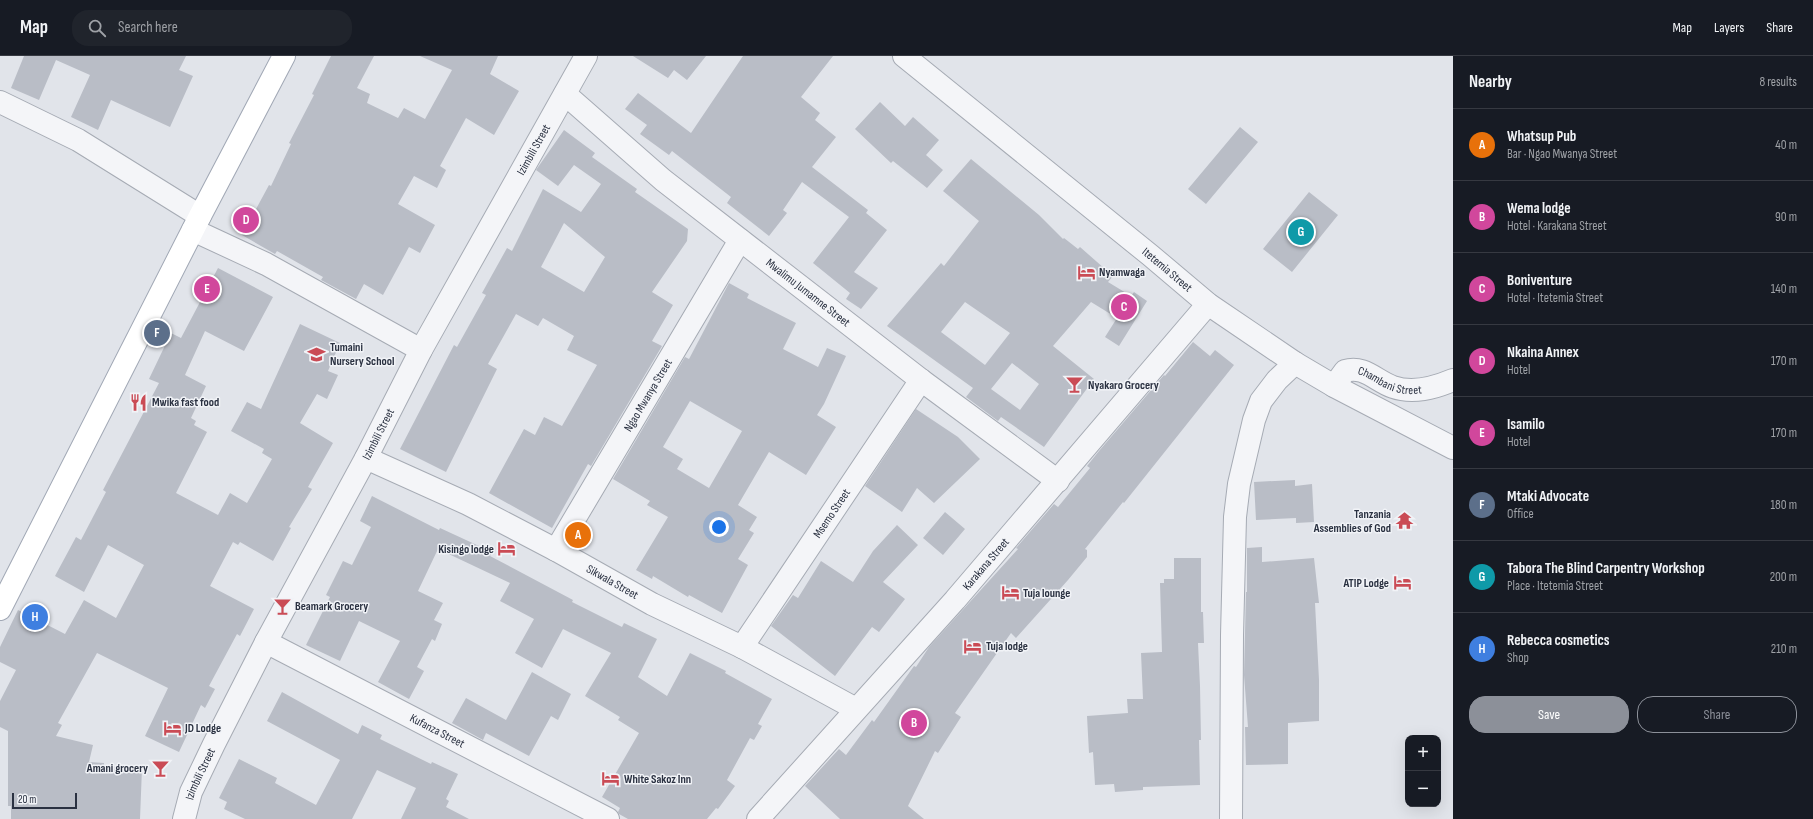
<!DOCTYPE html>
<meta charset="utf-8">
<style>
body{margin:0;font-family:"Sofia Sans Condensed",sans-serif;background:#20242c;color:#f1f3f6}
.controls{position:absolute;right:12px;bottom:12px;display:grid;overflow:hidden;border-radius:8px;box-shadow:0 4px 16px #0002}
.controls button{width:36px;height:36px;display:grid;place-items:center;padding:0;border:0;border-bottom:1px solid #363941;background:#171b24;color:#f1f3f6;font:20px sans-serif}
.scale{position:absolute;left:12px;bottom:10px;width:65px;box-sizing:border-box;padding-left:4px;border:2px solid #2a3141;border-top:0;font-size:11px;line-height:14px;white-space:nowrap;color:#2a3141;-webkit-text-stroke:3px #f1f3f7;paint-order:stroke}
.you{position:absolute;left:719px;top:471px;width:14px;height:14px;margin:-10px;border:3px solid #fff;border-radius:50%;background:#1a73e8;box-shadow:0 0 0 6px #1a73e833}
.badge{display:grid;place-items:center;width:26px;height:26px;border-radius:50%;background:#8c9099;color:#fff;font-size:13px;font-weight:700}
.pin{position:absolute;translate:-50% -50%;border:2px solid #fff;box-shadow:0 1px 4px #0006}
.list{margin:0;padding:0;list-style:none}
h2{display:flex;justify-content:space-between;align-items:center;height:52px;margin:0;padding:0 16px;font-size:17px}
h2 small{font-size:13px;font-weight:400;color:#9ea1a6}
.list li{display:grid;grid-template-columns:26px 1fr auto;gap:12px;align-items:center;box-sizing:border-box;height:72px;padding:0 16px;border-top:1px solid #363941}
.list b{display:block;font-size:15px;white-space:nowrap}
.list p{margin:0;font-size:13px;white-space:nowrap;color:#9ea1a6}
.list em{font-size:13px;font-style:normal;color:#9ea1a6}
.actions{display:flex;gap:8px;padding:12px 16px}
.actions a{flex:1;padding:9px 0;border:1px solid #8c9099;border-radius:16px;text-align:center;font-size:14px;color:#8c9099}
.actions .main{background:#8c9099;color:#fff}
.icon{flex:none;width:22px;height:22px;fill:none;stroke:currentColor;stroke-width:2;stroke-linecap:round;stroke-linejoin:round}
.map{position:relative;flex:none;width:1453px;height:763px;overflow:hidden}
header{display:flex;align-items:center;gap:24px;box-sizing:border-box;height:56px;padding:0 20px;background:#171b24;border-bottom:1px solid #363941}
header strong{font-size:19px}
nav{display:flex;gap:22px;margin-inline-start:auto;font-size:14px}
.search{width:280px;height:36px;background:#20242c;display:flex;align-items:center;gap:10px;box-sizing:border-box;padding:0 14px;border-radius:16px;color:#9ea1a6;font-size:15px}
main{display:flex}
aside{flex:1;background:#171b24}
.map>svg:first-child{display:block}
.building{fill:#b9bdc6;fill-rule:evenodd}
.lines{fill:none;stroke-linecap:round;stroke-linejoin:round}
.minor-casing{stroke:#a6abb4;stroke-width:24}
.major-casing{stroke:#a1a8b5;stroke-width:24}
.minor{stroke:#f4f5f8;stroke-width:22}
.major{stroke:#fff;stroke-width:22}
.labels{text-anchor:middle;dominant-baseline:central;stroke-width:3;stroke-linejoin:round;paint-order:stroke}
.street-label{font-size:12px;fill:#2a3141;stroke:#f1f3f7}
.poi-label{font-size:12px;font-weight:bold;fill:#2a3141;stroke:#f1f3f7;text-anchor:start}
</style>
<header>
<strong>Map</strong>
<div class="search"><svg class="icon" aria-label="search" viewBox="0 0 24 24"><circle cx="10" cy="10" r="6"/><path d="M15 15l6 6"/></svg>Search here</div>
<nav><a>Map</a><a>Layers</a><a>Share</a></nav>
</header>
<main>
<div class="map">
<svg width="1453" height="763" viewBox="0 0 1453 763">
<rect width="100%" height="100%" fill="#e1e4ea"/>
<!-- building -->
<path class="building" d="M24 0H186L179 14 193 20 170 71 111 44 98 74 71 61 90 19 56 4 39 44 11 32Z
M331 0H374L357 32 370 38 367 47 398 62 404 52 425 63 452 14 420 0H498L490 18 519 35 494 79 466 62 440 110 446 114 437 132 414 120 398 148 435 169 420 197 409 191 383 239 364 228 356 243 321 224 323 221 277 195 275 198 242 179 269 129 271 130 291 88 289 87 314 39 312 38Z
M633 0H706L687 24 674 14 668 22Z
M743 0H833L801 41 820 57 815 64 836 81 812 111 868 154 866 157 887 174 854 216 878 232 861 253 846 243 850 237 813 207 849 161 802 126 783 154 787 157 769 180 727 147 731 141 672 95 669 99 640 78 647 69 625 53 638 37 691 77Z
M880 46 905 70 913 61 939 84 926 99 943 114 927 132 893 105 891 107 855 73Z
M1240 71 1258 86 1206 148 1188 133Z
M564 74 595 97 592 101 637 133 635 136 688 173 687 185 652 236 673 249 652 285 662 290 591 410 588 408 552 472 489 437 524 373 535 379 544 361 562 370 597 309 567 294 574 280 543 262 538 270 516 258 488 308 497 313 446 416 400 393 454 289 457 291 486 239 482 237 507 192 512 195 543 133 581 156 601 128 574 109 558 130 536 114ZM564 167 605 201 584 236 541 211Z
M971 103 1039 159 1063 183 1064 182 1078 193 1080 191 1113 220 1108 226 1131 240 1134 236 1147 245 1119 290 1105 281 1117 262 1091 246 1053 290 1094 323 1044 391 1001 361 998 365 966 341 973 332 887 270 941 207 944 210 979 165 943 135ZM965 246 1010 277 985 309 941 276ZM1012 307 1039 328 1020 354 991 333Z
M1309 136 1338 159 1292 216 1263 193Z
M218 212 273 241 244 295 205 275 185 319 206 330 191 362 196 365 194 369 207 376 176 437 218 459 230 437 247 447 272 403 262 397 264 393 231 375 247 346 261 353 300 268 340 287 328 315 338 319 327 343 317 338 300 367 333 387 308 431 312 433 289 471 291 472 273 505 240 486 238 489 233 486 210 530 254 553 240 580 237 578 209 630 215 633 205 652 201 649 179 696 145 680 168 632 97 597 58 667 62 669 56 680 93 689 89 706 104 707V710L142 712 140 763H11V750H8V675L0 671V645L16 614 0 606V591L18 554 65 578 84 544 116 562 144 509 108 489 84 536 55 520 76 481 81 484 106 436 103 434 159 327 149 323 171 277 181 282Z
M729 227 749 238 747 242 796 267 783 293 818 311 827 292 846 300 824 348 817 359 836 371 806 419 769 396 738 449 757 461 749 474 754 477 738 503 748 509 722 557 689 539 688 541 653 520 652 523 636 514 668 461 647 449 650 445 613 423 685 301 689 303ZM690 345 742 375 709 432 677 413 683 403 663 391Z
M1193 286 1210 300 1215 294 1234 309 1124 447 1123 446 1085 493 1087 494V501L1068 524 1016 582 1011 577 955 657 961 661 938 697 935 695 908 750 924 763H840L805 730 839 693 846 699 872 664 874 666 914 610 916 611 929 591 1018 493 1016 492 1054 448 1058 451 1090 412 1087 410 1099 395 1164 319 1165 320Z
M916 353 958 381 980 403 934 447 917 432 902 456 865 430Z
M1295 424V430L1312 428 1314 466 1296 467V462L1256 464 1254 426Z
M372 440 439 474 440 472 492 496 490 500 573 544 572 546 622 571 624 567 657 583 638 621 667 640 690 597 726 615 725 617 772 643 758 668 762 670 754 684 750 682 727 724 735 730 718 753 716 752 707 763H628L619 758 618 756 620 752 602 741 639 677 618 664 620 661 585 640 611 597 563 573 542 612 515 597 534 563 500 545 510 527 438 493 418 535 443 547 434 564 442 568 435 585 432 583 417 611 424 615 409 643 378 626 400 585 359 565 340 605 306 589 330 541 326 539 343 505 352 509 371 471 360 465Z
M945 456 965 473 943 499 923 482Z
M897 469 918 489 883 526 905 543 879 576 872 571 835 620 771 570 793 539 798 542 821 505 853 526 873 495Z
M1262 491V506L1314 502 1319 547H1315L1319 624V665L1288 667V708L1246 709 1245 671H1248L1244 619 1246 536H1247V492Z
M1174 502H1201V556H1203L1204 587H1198L1200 630 1201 684H1199L1200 729 1143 731V734L1115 736 1114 728 1095 729 1093 696 1089 697 1087 660 1128 657 1127 643H1143L1141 597 1162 596 1160 527H1164V523H1174Z
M532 616 571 638 558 664 551 660 529 700 486 677 483 684 452 667 466 642 506 664Z
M282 636 358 678 362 669 382 679 380 683 431 708 432 706 458 718 446 743 449 745 446 751 469 763H401L416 732 377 714 352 763H245L224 753 227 746 219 742 239 703 277 722 275 727 316 749 340 704 267 665Z"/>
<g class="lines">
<defs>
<g id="minor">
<path id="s1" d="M904 0 1150 199 1208 248 1295 307 1334 330 1453 392"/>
<path id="s2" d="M565 38 663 124 921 324 1058 425"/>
<path d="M0 46 78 84 200 160"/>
<path d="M193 174 266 208 421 294"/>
<path id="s3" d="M1334 330 1345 315C1364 309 1376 325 1393 331 1413 338 1434 332 1453 324"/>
<path id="s4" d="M366 402 468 448 556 494 652 548 742 591 856 653"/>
<path id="s5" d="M556 494 740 184"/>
<path id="s6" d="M266 586 608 763"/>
<path id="s7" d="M742 591 921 324"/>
<path id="s8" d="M184 763 191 736 214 688 266 586 366 402 421 294 586 0"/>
<path id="s9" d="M758 763 955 544 1208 248"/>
<path d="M1231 763 1232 579 1235 461 1239 428 1254 364 1261 345 1277 324 1295 307"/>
</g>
<path id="major" d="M0 553 200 160 284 0"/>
</defs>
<!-- minor casing -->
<use href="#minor" class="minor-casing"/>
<!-- major casing -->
<use href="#major" class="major-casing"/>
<!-- minor -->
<use href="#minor" class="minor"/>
<!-- major -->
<use href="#major" class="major"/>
</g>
<!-- icons -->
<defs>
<symbol id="hotel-bare" viewBox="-9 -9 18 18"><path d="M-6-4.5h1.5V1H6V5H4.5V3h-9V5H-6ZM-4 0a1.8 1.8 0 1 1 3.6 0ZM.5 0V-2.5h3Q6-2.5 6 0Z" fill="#ca4b55" stroke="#f1f3f7" stroke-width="2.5" paint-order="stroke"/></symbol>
<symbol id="school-bare" viewBox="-9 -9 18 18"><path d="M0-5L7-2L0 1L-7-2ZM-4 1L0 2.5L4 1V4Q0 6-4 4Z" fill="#ca4b55" stroke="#f1f3f7" stroke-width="2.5" paint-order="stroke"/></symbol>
<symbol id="bar-bare" viewBox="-9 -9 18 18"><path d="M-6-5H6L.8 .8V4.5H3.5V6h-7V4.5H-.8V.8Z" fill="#ca4b55" stroke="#f1f3f7" stroke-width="2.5" paint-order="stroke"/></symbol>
<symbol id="restaurant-bare" viewBox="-9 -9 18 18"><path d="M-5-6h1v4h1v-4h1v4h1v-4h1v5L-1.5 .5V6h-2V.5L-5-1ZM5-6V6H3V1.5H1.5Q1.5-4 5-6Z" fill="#ca4b55" stroke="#f1f3f7" stroke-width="2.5" paint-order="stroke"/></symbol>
<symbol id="temple-bare" viewBox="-9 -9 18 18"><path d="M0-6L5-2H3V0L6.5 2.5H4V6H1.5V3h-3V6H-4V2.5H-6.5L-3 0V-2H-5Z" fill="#ca4b55" stroke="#f1f3f7" stroke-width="2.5" paint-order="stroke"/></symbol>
</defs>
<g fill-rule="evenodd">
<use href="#hotel-bare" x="1074" y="204" width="25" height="25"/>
<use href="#school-bare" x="304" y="286" width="25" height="25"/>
<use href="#bar-bare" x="1062" y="316" width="25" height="25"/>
<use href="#restaurant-bare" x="126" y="334" width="25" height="25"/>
<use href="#temple-bare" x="1392" y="452" width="25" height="25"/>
<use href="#hotel-bare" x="494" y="480" width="25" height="25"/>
<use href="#hotel-bare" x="1390" y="514" width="25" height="25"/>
<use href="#hotel-bare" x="998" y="524" width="25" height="25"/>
<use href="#bar-bare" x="270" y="538" width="25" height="25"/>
<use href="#hotel-bare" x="960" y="578" width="25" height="25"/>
<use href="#hotel-bare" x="160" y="660" width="25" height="25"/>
<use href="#bar-bare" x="148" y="700" width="25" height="25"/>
<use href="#hotel-bare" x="598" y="710" width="25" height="25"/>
</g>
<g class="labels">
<!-- street labels -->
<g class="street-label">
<text stroke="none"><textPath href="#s8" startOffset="756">Izimbili Street</textPath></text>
<text stroke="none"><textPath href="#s1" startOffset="339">Itetemia Street</textPath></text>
<text stroke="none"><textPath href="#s2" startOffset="314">Mwalimu Jumamne Street</textPath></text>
<text stroke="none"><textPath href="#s3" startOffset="66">Chambani Street</textPath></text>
<text stroke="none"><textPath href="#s5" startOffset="180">Ngao Mwanya Street</textPath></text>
<text stroke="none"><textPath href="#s8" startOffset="432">Izimbili Street</textPath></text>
<text stroke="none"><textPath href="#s7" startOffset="161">Msemo Street</textPath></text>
<text stroke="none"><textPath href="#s9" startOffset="342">Karakana Street</textPath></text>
<text stroke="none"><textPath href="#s4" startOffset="276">Sikwala Street</textPath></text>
<text stroke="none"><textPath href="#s6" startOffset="193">Kufanza Street</textPath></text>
<text stroke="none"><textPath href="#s8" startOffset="48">Izimbili Street</textPath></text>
</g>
<!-- poi labels -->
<g class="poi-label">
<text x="1099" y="216">Nyamwaga</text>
<text x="330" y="291">Tumaini<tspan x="330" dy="14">Nursery School</tspan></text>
<text x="1088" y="329">Nyakaro Grocery</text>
<text x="152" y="346">Mwika fast food</text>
<text x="1391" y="458" text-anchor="end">Tanzania<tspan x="1391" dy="14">Assemblies of God</tspan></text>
<text x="494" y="493" text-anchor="end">Kisingo lodge</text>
<text x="1389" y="527" text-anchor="end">ATIP Lodge</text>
<text x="1023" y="537">Tuja lounge</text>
<text x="295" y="550">Beamark Grocery</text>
<text x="986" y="590">Tuja lodge</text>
<text x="185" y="672">JD Lodge</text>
<text x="148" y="712" text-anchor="end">Amani grocery</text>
<text x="624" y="723">White Sakoz Inn</text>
</g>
</g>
</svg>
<div class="controls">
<button>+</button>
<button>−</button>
</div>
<div class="scale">20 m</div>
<div class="you"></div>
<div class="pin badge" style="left:578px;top:479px;background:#e8710a">A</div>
<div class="pin badge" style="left:914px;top:667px;background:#d1479c">B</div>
<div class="pin badge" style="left:1124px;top:251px;background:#d1479c">C</div>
<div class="pin badge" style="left:246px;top:164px;background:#d1479c">D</div>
<div class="pin badge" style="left:207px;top:233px;background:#d1479c">E</div>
<div class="pin badge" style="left:157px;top:277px;background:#5c6f8a">F</div>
<div class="pin badge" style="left:1301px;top:176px;background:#0f9aa8">G</div>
<div class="pin badge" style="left:35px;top:561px;background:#3f7fe0">H</div>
</div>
<aside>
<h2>Nearby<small>8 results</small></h2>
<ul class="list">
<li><span class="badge" style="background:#e8710a">A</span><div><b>Whatsup Pub</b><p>Bar · Ngao Mwanya Street</p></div><em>40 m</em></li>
<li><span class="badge" style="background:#d1479c">B</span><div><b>Wema lodge</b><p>Hotel · Karakana Street</p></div><em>90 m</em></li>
<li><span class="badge" style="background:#d1479c">C</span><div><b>Boniventure</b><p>Hotel · Itetemia Street</p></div><em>140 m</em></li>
<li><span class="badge" style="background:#d1479c">D</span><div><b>Nkaina Annex</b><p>Hotel</p></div><em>170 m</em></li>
<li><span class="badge" style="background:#d1479c">E</span><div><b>Isamilo</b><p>Hotel</p></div><em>170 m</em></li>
<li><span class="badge" style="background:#5c6f8a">F</span><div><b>Mtaki Advocate</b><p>Office</p></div><em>180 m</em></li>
<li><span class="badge" style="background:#0f9aa8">G</span><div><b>Tabora The Blind Carpentry Workshop</b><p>Place · Itetemia Street</p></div><em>200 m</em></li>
<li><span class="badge" style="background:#3f7fe0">H</span><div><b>Rebecca cosmetics</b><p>Shop</p></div><em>210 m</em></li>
</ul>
<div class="actions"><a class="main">Save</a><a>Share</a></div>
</aside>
</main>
